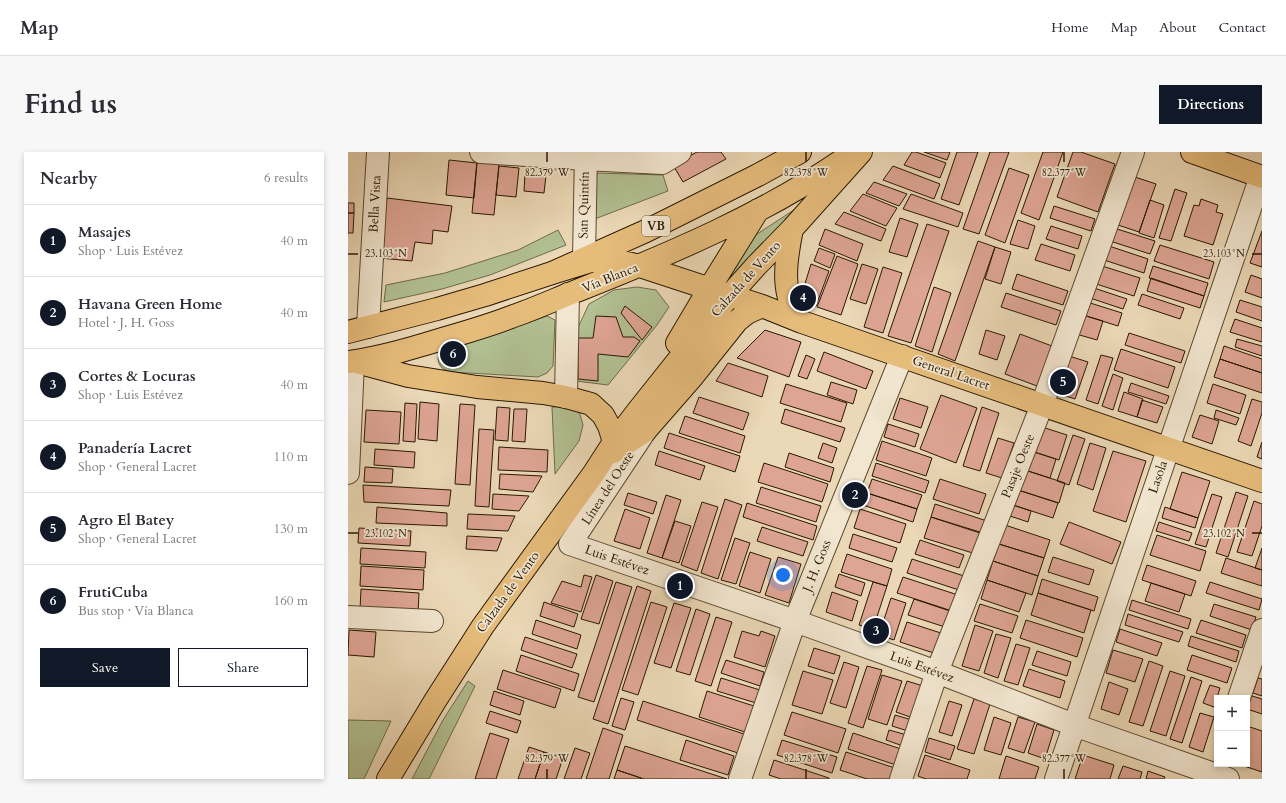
<!DOCTYPE html>
<meta charset="utf-8">
<style>
body{margin:0;font-family:Cardo,serif;background:#f7f7f7;color:#2b2b33}
.controls{position:absolute;right:12px;bottom:12px;display:grid;overflow:hidden;border-radius:0px;box-shadow:0 2px 6px #0003}
.controls button{width:36px;height:36px;display:grid;place-items:center;padding:0;border:0;border-bottom:1px solid #e1e1e2;background:#fff;color:#2b2b33;font:20px sans-serif}
.you{position:absolute;left:435px;top:423px;width:14px;height:14px;margin:-10px;border:3px solid #fff;border-radius:50%;background:#1a73e8;box-shadow:0 0 0 6px #1a73e833}
.badge{display:grid;place-items:center;width:26px;height:26px;border-radius:50%;background:#111827;color:#fff;font-size:13px;font-weight:700}
.pin{position:absolute;translate:-50% -50%;border:2px solid #fff;box-shadow:0 1px 4px #0006}
.list{margin:0;padding:0;list-style:none}
h2{display:flex;justify-content:space-between;align-items:center;height:52px;margin:0;padding:0 16px;font-size:17px}
h2 small{font-size:13px;font-weight:400;color:#7c7c81}
.list li{display:grid;grid-template-columns:26px 1fr auto;gap:12px;align-items:center;box-sizing:border-box;height:72px;padding:0 16px;border-top:1px solid #e1e1e2}
.list b{display:block;font-size:15px;white-space:nowrap}
.list p{margin:0;font-size:13px;white-space:nowrap;color:#7c7c81}
.list em{font-size:13px;font-style:normal;color:#7c7c81}
.actions{display:flex;gap:8px;padding:12px 16px}
.actions a{flex:1;padding:9px 0;border:1px solid #111827;border-radius:0px;text-align:center;font-size:14px;color:#111827}
.actions .main{background:#111827;color:#fff}
.map{position:relative;flex:none;width:914px;height:627px;overflow:hidden;border-radius:0px}
header{display:flex;align-items:center;gap:24px;box-sizing:border-box;height:56px;padding:0 20px;background:#fff;border-bottom:1px solid #e1e1e2}
header strong{font-size:19px}
nav{display:flex;gap:22px;margin-inline-start:auto;font-size:14px}
.intro{display:flex;align-items:center;justify-content:space-between;box-sizing:border-box;height:96px;padding:0 24px}
h1{margin:0;font-size:28px}
.button{padding:10px 18px;border-radius:0px;background:#111827;color:#fff;font-size:14px;font-weight:700}
main{display:flex;gap:24px;padding:0 24px}
aside{flex:1;background:#fff;border-radius:0px;box-shadow:0 2px 6px #0003}
.map>svg:first-child{display:block}
.green{fill:#b2c092;stroke:#6e6c4a}
.building{fill:#dea594;stroke:#2a1902}
.lines{fill:none;stroke-linecap:round;stroke-linejoin:round}
.minor-casing{stroke:#5a492f;stroke-width:24}
.major-casing{stroke:#2a1902;stroke-width:24}
.minor{stroke:#f2e6d0;stroke-width:22}
.major{stroke:#e6bc7b;stroke-width:22}
.ticks{fill:none;stroke:#2a1902;stroke-width:1.5}
.labels{text-anchor:middle;dominant-baseline:central;stroke-width:3.5;stroke-linejoin:round;paint-order:stroke}
.shield{fill:#f2e6d0;stroke:#665640;stroke-width:1}
.shield-label{font-size:12px;font-weight:bold;fill:#2a1902}
.street-label{font-size:13px;fill:#2a1902;stroke:#f2e6d0}
.ticks-label{font-size:10px;text-anchor:middle;fill:#2a1902;stroke:#f2e6d0;stroke-width:3.5;stroke-linejoin:round;paint-order:stroke}
</style>
<header>
<strong>Map</strong>
<nav><a>Home</a><a>Map</a><a>About</a><a>Contact</a></nav>
</header>
<div class="intro"><h1>Find us</h1><a class="button">Directions</a></div>
<main>
<aside>
<h2>Nearby<small>6 results</small></h2>
<ul class="list">
<li><span class="badge">1</span><div><b>Masajes</b><p>Shop · Luis Estévez</p></div><em>40 m</em></li>
<li><span class="badge">2</span><div><b>Havana Green Home</b><p>Hotel · J. H. Goss</p></div><em>40 m</em></li>
<li><span class="badge">3</span><div><b>Cortes &amp; Locuras</b><p>Shop · Luis Estévez</p></div><em>40 m</em></li>
<li><span class="badge">4</span><div><b>Panadería Lacret</b><p>Shop · General Lacret</p></div><em>110 m</em></li>
<li><span class="badge">5</span><div><b>Agro El Batey</b><p>Shop · General Lacret</p></div><em>130 m</em></li>
<li><span class="badge">6</span><div><b>FrutiCuba</b><p>Bus stop · Vía Blanca</p></div><em>160 m</em></li>
</ul>
<div class="actions"><a class="main">Save</a><a>Share</a></div>
</aside>
<div class="map">
<svg width="914" height="627" viewBox="0 0 914 627">
<rect width="100%" height="100%" fill="#ebd8b6"/>
<filter id="stains"><feTurbulence type="fractalNoise" baseFrequency=".005" numOctaves="4"/><feColorMatrix values="0 0 0 0 .2 0 0 0 0 .09 0 0 0 0 .02 0 0 0 .5 -.17"/></filter>
<radialGradient id="worn" r=".72"><stop offset=".6" stop-color="#630" stop-opacity="0"/><stop offset="1" stop-color="#630" stop-opacity=".3"/></radialGradient>
<!-- green -->
<path class="green" d="M248 21 315 23 320 39 244 68Z
M452 54 384 128 377 127 403 86Z
M210 78 218 93 142 123 94 137 36 150 38 133 97 121 170 98Z
M289 135 308 138 321 155 309 173 260 233 228 229 227 182 241 152 266 138Z
M199 164 207 168 205 214 199 221 190 225 103 220C95 218 91 215 90 206L93 201Z
M220 254 231 259 235 273 231 289 207 322 204 255Z
M120 529 127 534 81 627H64L95 568Z
M0 568 43 569 16 627H0Z"/>
<!-- building -->
<path class="building" d="M349 0H373L378 7 335 30 325 13Z
M564 0H568L598 11 592 26 556 13Z
M576 0H602L599 8Z
M609 0H630L611 53 593 47Z
M642 0H661L631 82 615 77Z
M695 0H715L691 68 673 61Z
M725 0H733L767 12 750 60 709 45Z
M101 8 129 11 126 46 98 43Z
M129 9 151 12 146 63 124 61Z
M151 14 171 16 168 45 148 43Z
M545 14 592 32 586 47 535 28Z
M661 16 681 23 657 91 637 83Z
M177 21 198 23 196 41 176 39Z
M781 23 808 32 791 80 764 71Z
M526 30 559 42 551 54 518 41Z
M827 37 839 41 823 89 811 86Z
M515 42 549 56 538 74 502 59Z
M563 42 615 61 610 75 555 57Z
M39 46 104 54 100 80 85 78 84 92 67 90 64 109 32 106Z
M853 47 870 53 868 60 875 62 865 93 836 84 846 53 851 54Z
M802 48 816 53 806 86 791 81Z
M0 51H6V61H0Z
M706 54 747 67 743 79 702 66Z
M496 60 538 77 533 89 487 72Z
M0 61H6L5 81H0Z
M552 66 570 72 559 105 541 100Z
M670 68 687 74 680 97 662 92Z
M579 72 601 79 563 191 540 184Z
M703 74 734 84 730 97 698 87Z
M766 76 807 89 802 102 762 89Z
M477 77 515 92 509 109 471 93Z
M914 79V115L902 111Z
M630 89 647 95 607 209 590 202Z
M693 92 727 103 722 119 687 108Z
M812 93 866 110 861 127 806 109Z
M761 94 800 107 796 121 756 108Z
M647 95 663 100 653 132 637 127Z
M471 96 487 102 482 116 466 109Z
M489 104 510 112 493 163 469 155Z
M463 112 481 119 468 154 452 148Z
M514 112 530 117 518 152 502 147Z
M751 113 792 126 786 144 745 131Z
M805 114 860 131 856 144 801 126Z
M535 115 554 121 535 181 516 175Z
M669 122 720 139 715 153 664 137Z
M903 123 914 127V146L897 140Z
M803 126 856 144 852 156 799 139Z
M586 135 603 141 584 200 567 194Z
M746 136 779 147 775 157 742 146Z
M658 141 713 159 708 173 653 155Z
M794 142 836 156 832 167 790 153Z
M892 148 914 155V169L888 160Z
M739 150 774 161 770 174 735 163Z
M277 154 304 175 294 188 273 161Z
M735 163 755 169 749 188 728 182Z
M248 164 268 165 275 185H286L292 189 280 205 250 202V229L230 227V186H245Z
M887 167 914 176V190L882 180Z
M417 178 453 190 441 225 389 206Z
M638 178 657 184 649 208 631 202Z
M781 181 837 199 833 211 777 193Z
M672 182 704 194 689 234 657 222Z
M889 187 914 194V204L887 195Z
M876 194 914 207V221L872 207Z
M773 197 827 215 820 236 766 218Z
M476 200 525 219 518 237 469 219Z
M458 203 467 207 459 227 450 224Z
M753 203 765 206 750 252 738 248Z
M721 204 740 210 727 247 709 241Z
M872 207 914 221V241L866 225Z
M380 211 420 224 414 245 368 229Z
M765 222 775 226 765 258 754 254Z
M483 230 509 238 505 252 479 243Z
M783 231 821 244 818 252 780 240Z
M438 232 499 251 493 270 432 251Z
M865 232 898 243 892 262 859 251Z
M776 240 795 247 789 265 770 259Z
M593 243 629 256 608 311 572 297Z
M351 245 401 261 395 278 345 261Z
M552 246 580 255 573 276 545 267Z
M904 247 914 250V261L903 294 890 289Z
M794 248 815 255 809 271 789 265Z
M72 250 91 252 89 289 70 287Z
M57 251 69 252 67 290 55 289Z
M112 252 127 253 122 333 107 332Z
M149 255 162 256 160 289 147 288Z
M634 255 651 261 632 319 615 314Z
M166 257H179L177 290 164 289Z
M437 257 497 276 492 290 433 271Z
M18 258 53 260 51 292 16 290Z
M868 258 891 266 888 273 866 266Z
M852 263 871 269 864 292 844 285Z
M337 264 397 284 392 301 331 281Z
M540 272 571 282 567 295 536 285Z
M691 274 719 283 711 308 683 299Z
M131 277 146 278 141 355 127 354Z
M321 281 392 304 387 320 316 296Z
M725 283 737 287 721 333 709 329Z
M650 286 666 291 654 326 638 321Z
M534 289 584 306 578 324 528 308Z
M914 290V307L909 305Z
M475 291 489 296 484 311 470 306Z
M742 291 758 296 745 338 729 332Z
M151 295 200 298 199 320 150 318Z
M27 297 67 300 66 316 26 313Z
M311 299 357 314 352 328 307 313Z
M683 299 708 307 702 326 677 318Z
M765 299 798 309 778 370 745 359Z
M441 301 486 316 482 330 437 315Z
M416 311 480 332 474 350 410 330Z
M528 311 581 329 577 341 524 324Z
M17 315 45 317 44 331 16 330Z
M677 318 717 331 711 351 670 338Z
M834 320 862 329 850 366 822 357Z
M152 322 194 324 185 340 151 337Z
M524 327 574 343 569 357 519 341Z
M592 327 638 342 631 362 585 347Z
M15 333 103 338 101 354 16 350Z
M413 335 473 354 468 370 408 351Z
M670 338 710 351 705 366 665 353Z
M888 340 900 344 880 405 868 401Z
M280 341 309 350 305 362 276 353Z
M519 341 569 357 565 370 515 353Z
M145 342 181 344 171 359 144 357Z
M864 342 874 345 858 395 847 392Z
M318 343 333 348 314 406 299 401Z
M377 347 394 353 370 427 353 421Z
M906 349 914 352V374L904 404 889 400Z
M354 350 370 355 349 419 333 413Z
M399 351 469 374 465 388 395 365Z
M587 352 639 369 635 382 583 365Z
M665 353 683 359 680 370 662 364Z
M29 355 99 361V374L28 371Z
M817 355 850 366 847 376 814 366Z
M277 357 302 366 292 397 266 389Z
M512 357 558 372 552 391 506 376Z
M120 362 167 364 160 379 119 377Z
M583 365 635 381 628 402 576 386Z
M327 369 343 374 331 411 314 406Z
M721 370 773 390 764 412 712 392Z
M811 370 844 381 841 389 808 379Z
M657 373 702 388 696 406 651 392Z
M414 375 460 390 455 404 409 389Z
M11 376 63 379 62 394 10 391Z
M505 382 549 396 544 410 501 396Z
M809 383 858 399 852 419 802 403Z
M119 384 154 386 149 399 118 397Z
M387 386 402 391 388 432 373 428Z
M572 388 616 403 611 416 567 402Z
M651 392 696 406 690 424 645 409Z
M13 396 78 400 77 416 12 412Z
M914 396V418L907 416Z
M402 400 423 407 412 441 391 434Z
M499 402 544 417 539 434 493 420Z
M430 405 453 412 441 451 417 443Z
M705 405 746 418 741 433 700 420Z
M878 406 914 418V434L873 421Z
M564 407 616 424 611 438 559 421Z
M645 409 690 424 684 443 639 428Z
M799 413 848 429 843 444 794 428Z
M13 414 76 418 75 438 12 434Z
M491 422 517 431 513 444 487 435Z
M236 423 244 425 233 460 203 451 214 429 233 435Z
M248 423 265 429 251 472 233 467Z
M555 425 613 444 607 460 549 441Z
M694 427 750 445 746 459 690 441Z
M639 428 678 441 671 460 633 447Z
M268 430 284 435 246 550 230 545Z
M525 430 539 434 525 477 511 473Z
M862 430 914 447 911 458 858 441Z
M803 431 837 442 831 460 797 449Z
M289 434 303 439 260 572 245 567Z
M13 437 71 441 70 462 12 458Z
M484 440 510 449 504 469 478 460Z
M690 441 743 458 736 481 683 463Z
M543 446 558 451 546 488 531 483Z
M566 447 605 460 600 476 560 463Z
M784 448 843 467 840 477 781 458Z
M196 450 230 462 226 475 192 464Z
M303 450 319 455 290 543 274 538Z
M326 451 343 456 323 516 306 511Z
M632 452 670 464 664 481 626 469Z
M866 452 908 465 904 478 862 464Z
M348 457 362 462 342 523 328 519Z
M780 462 835 480 831 490 777 473Z
M368 465 384 470 363 534 347 529Z
M188 468 233 483 229 497 184 482Z
M678 468 735 486 729 505 672 486Z
M853 468 898 483 894 496 848 481Z
M559 470 599 483 592 503 552 490Z
M627 473 645 479 631 519 614 514Z
M772 477 814 491 809 504 768 490Z
M1 478 28 480 26 505 0 503Z
M394 479 411 484 413 479 427 484 417 515 386 505Z
M648 482 663 486 650 526 636 521Z
M843 484 891 499 888 510 840 494Z
M177 485 229 502 224 516 173 498Z
M668 492 682 496 670 533 656 529Z
M466 496 492 504 486 522 460 514Z
M765 498 795 507 787 530 758 521Z
M689 499 723 510 719 524 684 513Z
M173 503 231 522 226 539 168 519Z
M844 503 884 516 879 531 839 518Z
M378 508 416 520 412 534 373 521Z
M801 509 815 514 795 574 781 570Z
M496 510 511 515 498 556 482 551Z
M519 514 534 518 515 576 500 571Z
M681 517 717 529 712 546 675 534Z
M155 518 213 537 207 556 149 537Z
M455 519 485 528 474 562 444 553Z
M822 519 837 524 818 584 802 579Z
M534 523 554 529 539 573 520 567Z
M843 525 854 529 834 591 822 587Z
M373 526 412 538 408 551 369 539Z
M910 526 914 527V544L905 541Z
M559 529 575 534 565 566 548 560Z
M761 530 780 537 771 563 753 557Z
M862 533 872 536 866 555 855 551Z
M146 539 176 549 172 563 142 553Z
M359 539 406 554 397 580 351 565Z
M901 543 914 547V562L899 557V550Z
M273 546 286 550 277 578 264 574Z
M626 547 642 552 626 602 609 597Z
M295 549 396 582 390 601 289 568Z
M601 549 614 553 604 584 591 580Z
M142 559 173 569 169 581 138 571Z
M444 560 498 577 490 601 436 583Z
M852 561 866 565 855 600 841 595Z
M547 563 564 568 560 579 544 574Z
M646 565 663 571 653 603 636 598Z
M670 565 687 570 676 601 660 596Z
M689 572 706 578 697 607 680 601Z
M899 574 914 579V620L890 612H899Z
M255 576 275 583 261 627H238Z
M541 578 559 583 555 594 538 588Z
M142 581 161 587 148 627H127Z
M505 581 556 598 551 614 500 597Z
M581 586 607 594 602 608 577 600Z
M338 588 386 604 380 623 332 608Z
M434 588 489 605 484 621 429 603Z
M277 594 379 627H296L269 618Z
M181 595 196 600 187 627H170Z
M227 596 242 601 233 627H216Z
M196 600 215 606 208 627H187Z
M498 600 550 617 547 627H519L492 618Z
M577 603 622 618 619 627H578L570 624Z
M735 603 766 613 762 627H727Z
M658 604 691 615 687 627H651Z
M426 608 481 626V627H433L421 623Z
M775 614 794 620 792 627H770Z
M269 618 293 626 292 627H266Z
M800 619 817 625 816 627H798Z"/>
<g class="lines">
<defs>
<path id="minor" d="M133 0 237 7 314 11 332 0
M236 106 238 0
M20 175 30 0
M218 245 220 142
M297 279 222 392 447 469 589 520 726 573 880 627
M0 321 5 210
M0 465 84 469
M891 546 914 478
M392 627 447 469 554 204
M553 627 589 520 694 253 785 0
M708 627 913 24"/>
<path id="major" d="M844 0 914 25
M444 77C438 106 431 145 454 170
M204 121 243 109 257 108 270 109 292 114 414 154 454 170 914 329
M0 180 89 157 137 143 204 121 298 79 410 23 452 0
M329 191 361 137 410 58
M0 210C31 206 61 197 91 188 115 181 140 174 163 165 186 157 208 147 231 138 322 102 414 63 496 7
M8 210 60 224 129 235 195 241 218 245 243 252 255 263 261 274 266 290
M265 300 297 279 345 224 389 169 399 161 414 154
M40 627 87 549 135 474 246 321 266 290 289 260 382 143 408 114 444 77 513 0"/>
</defs>
<!-- minor casing -->
<use href="#minor" class="minor-casing"/>
<!-- major casing -->
<use href="#major" class="major-casing"/>
<!-- minor -->
<use href="#minor" class="minor"/>
<!-- major -->
<use href="#major" class="major"/>
</g>
<!-- ticks -->
<path class="ticks" d="M199 0V10M458 0V10M716 0V10M0 102H10M904 102H914M0 381H10M904 381H914M199 617V627M458 617V627M716 617V627"/>
<g class="labels">
<!-- shield labels -->
<rect class="shield" x="294" y="64" width="28" height="20" rx="3"/>
<g class="shield-label">
<text x="308" y="74">VB</text>
</g>
<!-- street labels -->
<g class="street-label">
<text transform="translate(27 52) rotate(-87)">Bella Vista</text>
<text transform="translate(236 53) rotate(-89)">San Quintín</text>
<text transform="translate(262 126) rotate(-22)">Vía Blanca</text>
<text transform="translate(398 127) rotate(-48)">Calzada de Vento</text>
<text transform="translate(603 221) rotate(19)">General Lacret</text>
<text transform="translate(670 314) rotate(-68)">Pasaje Oeste</text>
<text transform="translate(810 325) rotate(-71)">Lasola</text>
<text transform="translate(260 336) rotate(-57)">Línea del Oeste</text>
<text transform="translate(269 408) rotate(19)">Luis Estévez</text>
<text transform="translate(469 414) rotate(-68)">J. H. Goss</text>
<text transform="translate(160 440) rotate(-54)">Calzada de Vento</text>
<text transform="translate(574 515) rotate(20)">Luis Estévez</text>
</g>
</g>
<g class="ticks-label">
<text x="199" y="24">82.379°W</text>
<text x="458" y="24">82.378°W</text>
<text x="716" y="24">82.377°W</text>
<text x="38" y="105">23.103°N</text>
<text x="876" y="105">23.103°N</text>
<text x="38" y="385">23.102°N</text>
<text x="876" y="385">23.102°N</text>
<text x="199" y="610">82.379°W</text>
<text x="458" y="610">82.378°W</text>
<text x="716" y="610">82.377°W</text>
</g>
<rect width="100%" height="100%" filter="url(#stains)"/>
<rect width="100%" height="100%" fill="url(#worn)"/>
</svg>
<div class="controls">
<button>+</button>
<button>−</button>
</div>
<div class="you"></div>
<div class="pin badge" style="left:332px;top:434px">1</div>
<div class="pin badge" style="left:507px;top:343px">2</div>
<div class="pin badge" style="left:528px;top:479px">3</div>
<div class="pin badge" style="left:455px;top:146px">4</div>
<div class="pin badge" style="left:715px;top:230px">5</div>
<div class="pin badge" style="left:105px;top:202px">6</div>
</div>
</main>
